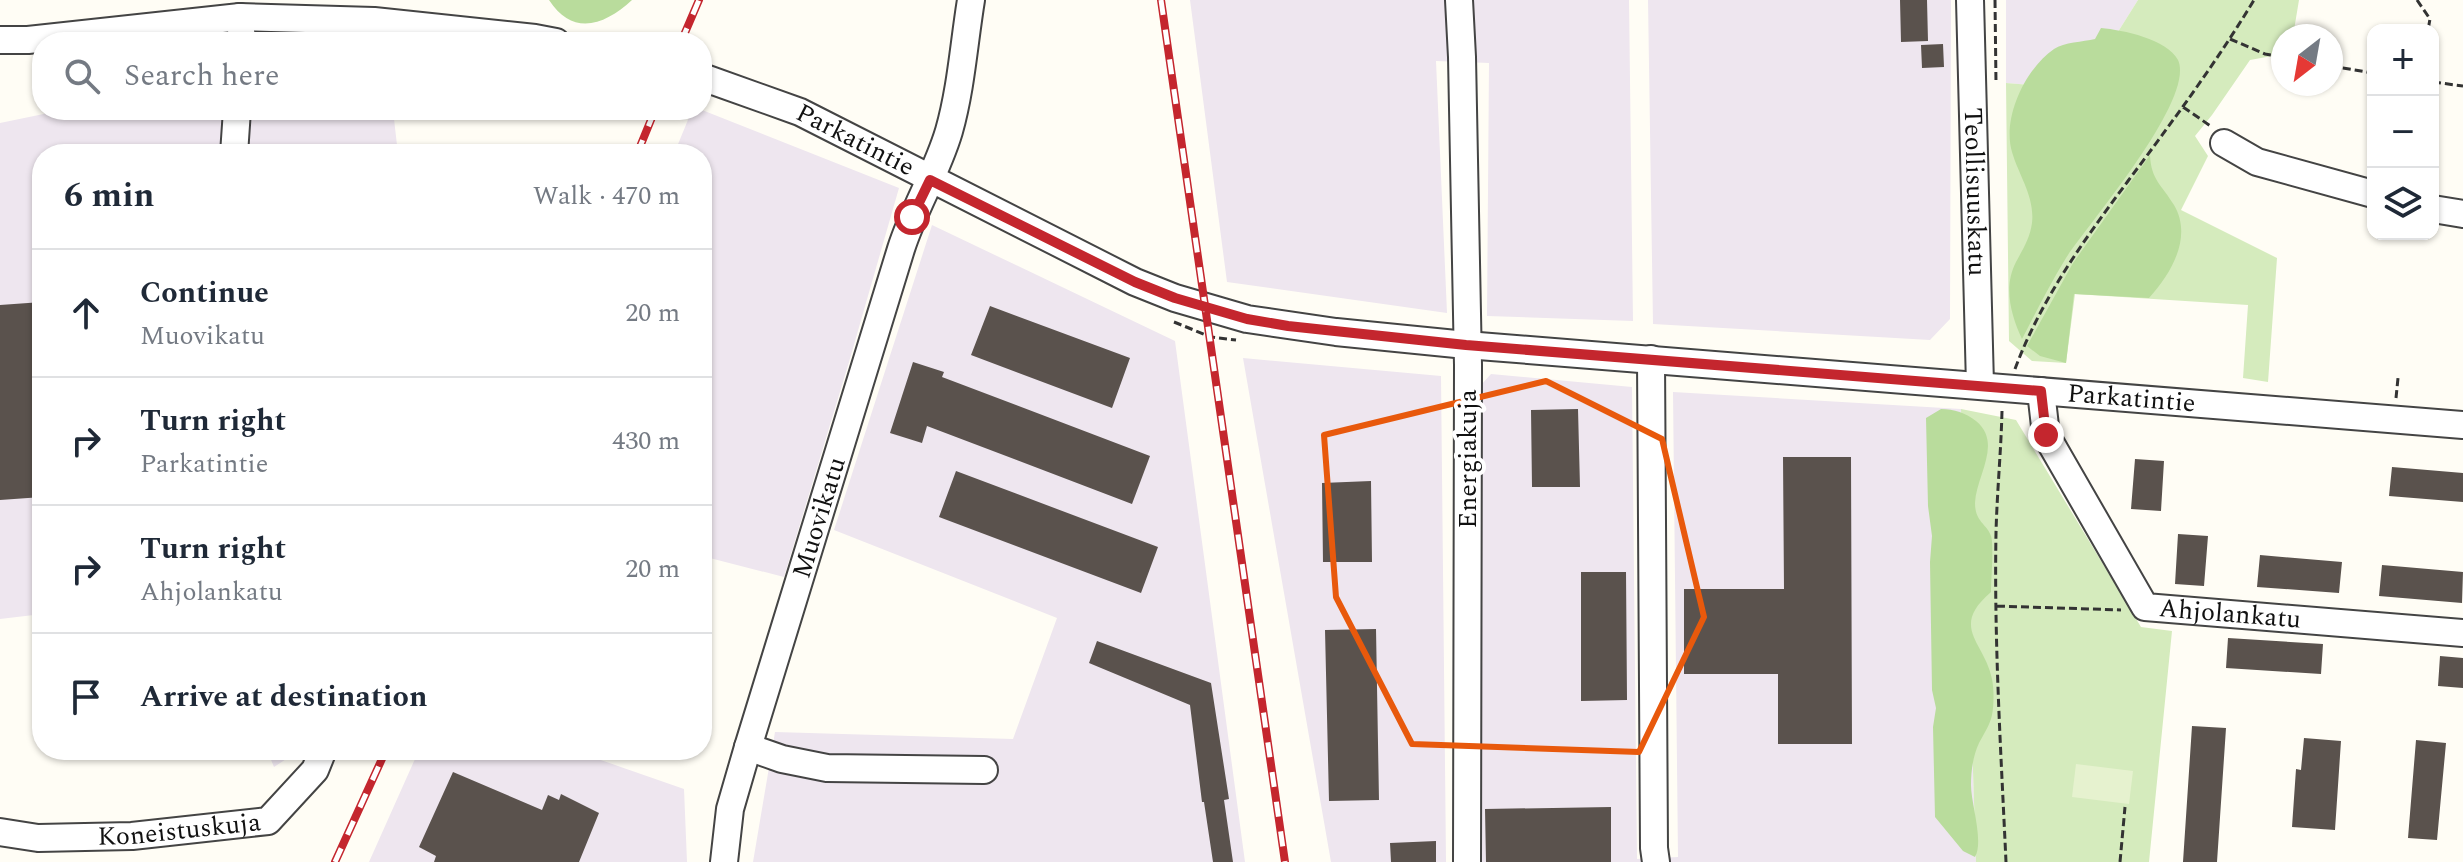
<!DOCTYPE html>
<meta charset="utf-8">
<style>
body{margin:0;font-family:Spectral,serif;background:#f2f2f3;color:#1f2937}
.controls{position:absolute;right:24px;top:24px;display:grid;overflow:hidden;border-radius:16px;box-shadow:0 2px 6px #0004}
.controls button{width:72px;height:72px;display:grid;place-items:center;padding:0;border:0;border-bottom:2px solid #e0e1e3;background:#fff;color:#1f2937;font:40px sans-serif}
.compass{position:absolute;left:2271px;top:24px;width:72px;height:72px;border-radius:50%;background:#fff;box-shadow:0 2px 6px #0004;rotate:211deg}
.stop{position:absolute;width:24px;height:24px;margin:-18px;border:6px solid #c4262e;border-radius:50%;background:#fff}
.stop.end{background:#c4262e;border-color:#fff;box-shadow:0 2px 8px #0008}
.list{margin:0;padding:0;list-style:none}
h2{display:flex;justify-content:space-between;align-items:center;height:104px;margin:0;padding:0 32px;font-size:34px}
h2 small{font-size:26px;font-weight:400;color:#747a83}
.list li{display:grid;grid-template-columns:52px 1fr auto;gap:24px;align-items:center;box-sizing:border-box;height:128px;padding:0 32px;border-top:2px solid #e0e1e3}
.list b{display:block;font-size:30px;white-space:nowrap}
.list p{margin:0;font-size:26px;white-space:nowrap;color:#747a83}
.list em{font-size:26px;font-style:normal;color:#747a83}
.icon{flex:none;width:44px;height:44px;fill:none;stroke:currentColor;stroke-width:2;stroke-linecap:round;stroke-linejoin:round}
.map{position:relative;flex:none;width:2463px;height:862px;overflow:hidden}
.search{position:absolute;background:#fff;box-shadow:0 2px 6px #0004;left:32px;top:32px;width:680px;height:88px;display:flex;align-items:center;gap:20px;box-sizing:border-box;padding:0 28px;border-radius:32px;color:#747a83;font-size:30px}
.panel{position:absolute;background:#fff;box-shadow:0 2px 6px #0004;left:32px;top:144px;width:680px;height:616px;border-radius:32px}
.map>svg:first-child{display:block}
.industrial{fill:#eee6ef}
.green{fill:#d5ebbd}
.forest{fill:#b9dc9c}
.pitch{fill:#e6f2cf}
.building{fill:#5a524d}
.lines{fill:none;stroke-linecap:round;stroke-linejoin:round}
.minor-casing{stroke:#444;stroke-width:30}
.path{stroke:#333;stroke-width:3;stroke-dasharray:8 4;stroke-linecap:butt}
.minor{stroke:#fff;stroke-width:26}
.rail-casing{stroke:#c4262e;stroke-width:8}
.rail{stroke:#fff;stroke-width:5;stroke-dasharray:15;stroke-linecap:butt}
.route{stroke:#c4262e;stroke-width:10}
.marked{fill:none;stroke:#e8590c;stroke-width:6;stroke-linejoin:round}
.labels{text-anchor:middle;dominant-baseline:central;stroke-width:8;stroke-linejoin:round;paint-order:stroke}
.street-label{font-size:26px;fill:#111;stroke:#fff}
</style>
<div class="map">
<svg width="2463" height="862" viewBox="0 0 2463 862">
<rect width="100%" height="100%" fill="#fffdf5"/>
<!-- industrial -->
<path class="industrial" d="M1190 0H1629L1633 321 1487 316 1489 63 1436 61 1447 313 1227 282Z
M1648 0H1951L1950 319 1930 340 1653 324Z
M2006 0H2138L2082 89 2006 83Z
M63 110H393L398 154H42V614L0 619V123Z
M692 110H702L899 188 849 362 784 577 702 556V154H674Z
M932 225 1175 341 1245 862H753L775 732 1013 739 1057 618 834 530Z
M1243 358 1441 376 1446 862H1331Z
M1491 374 1632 387 1637 859 1678 857 1673 392 1961 409 1976 862H1482L1481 385Z
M267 750H300L274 767Z
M419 750H572L684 789 687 862H369Z"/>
<!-- green -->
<path class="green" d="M2138 0H2299L2293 36H2283V54L2250 60 2212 115 2195 136 2208 156 2181 210 2277 258 2268 382 2243 378 2248 305 2075 294 2066 363 2032 361 2009 341 2006 83 2082 89Z
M1961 409 2016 420 2141 627 2172 631 2149 862H1976Z"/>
<!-- forest -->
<path class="forest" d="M549 0H632C605 25 573 37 549 0Z
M2101 28C2123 30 2167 39 2178 60 2196 99 2089 223 2066 258 2050 284 2036 312 2022 339 2011 315 2003 287 2016 262 2023 249 2030 238 2032 223 2035 197 2019 176 2012 152 2002 118 2025 69 2054 49 2064 42 2083 42 2095 39Z
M2150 155C2151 180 2162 185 2174 205 2193 237 2171 274 2149 298L2074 294 2066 363 2040 356 2027 346 2073 263Z
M1941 409C1954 409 1966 413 1976 421 2003 443 1976 476 1975 503 1975 522 1987 524 1991 536 1994 545 1991 580 1991 592 1949 628 1985 642 1992 679 1994 689 1994 705 1992 715 1990 725 1983 735 1979 743 1973 756 1971 771 1971 785 1971 804 1984 841 1975 857L1963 851 1935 817 1933 727 1936 708 1932 690 1930 562 1932 536 1928 506 1926 418Z"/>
<!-- pitch -->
<path class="pitch" d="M2076 764 2133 771 2129 804 2072 797Z"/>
<!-- building -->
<path class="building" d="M1900 0H1927L1928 41 1901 42Z
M1943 44 1944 67 1922 68 1921 45Z
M42 302V497L0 500V305Z
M990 306 1130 358 1112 408 971 355Z
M913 362 944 372 942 377 1150 456 1132 504 927 426 922 443 890 433Z
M1578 409 1580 487H1532L1531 410Z
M1783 457H1851L1852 744H1778V674H1684V589H1784Z
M2135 459 2164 461 2161 511 2131 509Z
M2392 467 2463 473V502L2389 496Z
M956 471 1158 547 1141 593 939 517Z
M1371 481 1372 562H1323L1322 483Z
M2178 534 2208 536 2204 586 2175 584Z
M2260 555 2342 562 2339 593 2257 587Z
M2382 565 2463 572 2462 603 2379 596Z
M1581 572H1626L1627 700 1581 701Z
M1376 629 1379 800 1329 801 1325 630Z
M2228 638 2323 644 2321 674 2226 668Z
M1097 641 1211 683 1229 799 1224 800 1233 862H1213L1204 802H1202L1190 705 1089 663Z
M2440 656 2463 658V688L2438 686Z
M2192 726 2226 728 2217 862H2183Z
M2304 738 2341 741 2335 830 2292 827 2296 769 2301 770Z
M2416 740 2446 743 2437 840 2408 838Z
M453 772 542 810 548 795 559 800 561 794 599 813 579 862H434L436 856 419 847Z
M1611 807V862H1486L1485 809Z
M1436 841V862H1391L1390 843Z"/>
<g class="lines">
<defs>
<g id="minor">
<path d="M1459 0 1462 57 1468 365 1467 862"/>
<path id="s1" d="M1970 0 1980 385"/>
<path d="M240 17 242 42"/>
<path d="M0 40H28L240 17 374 21 535 38 556 42"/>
<path id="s2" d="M702 77 800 112 1135 282 1175 298 1247 319 1336 332 1466 345 2463 425"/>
<path d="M2224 143 2257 162 2373 194"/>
<path d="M234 154 237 110"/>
<path d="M2433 209 2463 214"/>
<path d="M1651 359 1654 848 1656 862"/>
<path id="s3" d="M2041 391 2046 435 2145 607 2463 633"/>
<path d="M748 747 782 759 827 768 984 770"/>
<path id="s4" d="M0 832 38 838 132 836 268 821 315 770 323 750"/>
<path id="s5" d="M724 862 730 809 748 747C800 581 851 415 901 249 914 208 937 172 949 131 961 89 964 43 971 0"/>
</g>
</defs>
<!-- minor casing -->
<use href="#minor" class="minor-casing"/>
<!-- path -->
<path class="path" d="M1995 0 1996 84
M2417 0 2430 19 2428 30
M2230 39 2265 54 2283 57
M2331 66 2373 73
M2433 82 2463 86
M2183 107 2212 127
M1174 322 1211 337 1236 340
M2015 369C2041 299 2084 240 2128 181 2172 122 2216 63 2254 0
M2396 398 2398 378
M2002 411C2001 452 1997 492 1996 533 1994 642 2001 753 2006 862
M1997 606 2121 610
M2120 862 2125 807"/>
<!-- minor -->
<use href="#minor" class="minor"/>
<defs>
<path id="rail" d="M1161 0 1285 862
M681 42 699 0
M637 154 655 110
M335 862 386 750"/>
</defs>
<!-- rail casing -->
<use href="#rail" class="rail-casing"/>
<!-- rail -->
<use href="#rail" class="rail"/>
</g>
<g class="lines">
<!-- route -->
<path class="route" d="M912 217 930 180 1135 282 1175 298 1247 319 1288 326 1466 345 2041 391 2046 435"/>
</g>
<!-- marked area -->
<path class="marked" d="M1546 381 1662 439 1704 617 1639 752 1412 744 1336 597 1324 435Z"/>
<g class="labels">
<!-- street labels -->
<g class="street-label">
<text stroke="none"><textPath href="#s2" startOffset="166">Parkatintie</textPath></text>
<text stroke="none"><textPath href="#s1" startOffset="192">Teollisuuskatu</textPath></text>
<text stroke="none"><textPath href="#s2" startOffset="1486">Parkatintie</textPath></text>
<text transform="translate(1468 459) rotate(-90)">Energiakuja</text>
<text stroke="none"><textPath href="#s5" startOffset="358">Muovikatu</textPath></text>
<text stroke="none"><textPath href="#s3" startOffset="328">Ahjolankatu</textPath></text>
<text stroke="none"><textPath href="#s4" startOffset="180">Koneistuskuja</textPath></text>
</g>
</g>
</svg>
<div class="controls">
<button>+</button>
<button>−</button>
<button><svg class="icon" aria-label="layers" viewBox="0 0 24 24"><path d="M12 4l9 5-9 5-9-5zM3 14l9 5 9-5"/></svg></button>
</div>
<svg class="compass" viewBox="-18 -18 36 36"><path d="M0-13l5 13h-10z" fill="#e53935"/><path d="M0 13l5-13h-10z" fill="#747a83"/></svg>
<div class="stop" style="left:912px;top:217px"></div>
<div class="stop end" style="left:2046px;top:435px"></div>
<div class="search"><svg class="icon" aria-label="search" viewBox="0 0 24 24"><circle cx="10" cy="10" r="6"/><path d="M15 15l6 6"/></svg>Search here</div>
<section class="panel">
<h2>6 min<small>Walk · 470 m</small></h2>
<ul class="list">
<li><svg class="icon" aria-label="ahead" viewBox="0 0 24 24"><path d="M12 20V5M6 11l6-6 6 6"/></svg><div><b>Continue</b><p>Muovikatu</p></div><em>20 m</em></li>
<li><svg class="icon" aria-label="right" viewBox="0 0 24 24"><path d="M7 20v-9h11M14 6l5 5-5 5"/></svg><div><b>Turn right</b><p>Parkatintie</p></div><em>430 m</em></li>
<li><svg class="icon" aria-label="right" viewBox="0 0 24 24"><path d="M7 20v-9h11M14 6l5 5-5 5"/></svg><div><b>Turn right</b><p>Ahjolankatu</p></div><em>20 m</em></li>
<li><svg class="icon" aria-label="arrive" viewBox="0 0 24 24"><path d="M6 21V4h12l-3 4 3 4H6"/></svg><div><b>Arrive at destination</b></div></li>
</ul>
</section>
</div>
